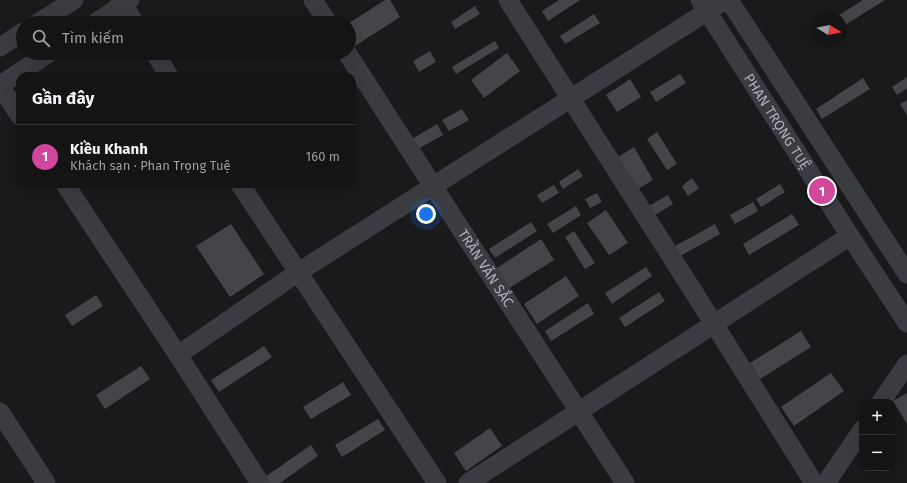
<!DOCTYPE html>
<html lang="vi">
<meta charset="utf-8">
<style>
body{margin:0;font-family:"Fira Sans",sans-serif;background:#212122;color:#f1f3f6}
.controls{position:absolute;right:12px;bottom:12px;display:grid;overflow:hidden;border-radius:8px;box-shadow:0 4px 16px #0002}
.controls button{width:36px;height:36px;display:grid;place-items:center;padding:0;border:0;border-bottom:1px solid #333334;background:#141415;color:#f1f3f6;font:20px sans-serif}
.compass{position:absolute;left:811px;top:12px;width:36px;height:36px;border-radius:50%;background:#141415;box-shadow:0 4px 16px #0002;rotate:100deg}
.you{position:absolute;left:426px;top:214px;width:14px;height:14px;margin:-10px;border:3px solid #fff;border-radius:50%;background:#1a73e8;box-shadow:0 0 0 6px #1a73e833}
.badge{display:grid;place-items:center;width:26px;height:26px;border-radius:50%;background:#0b8043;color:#fff;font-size:13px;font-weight:700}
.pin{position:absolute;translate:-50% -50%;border:2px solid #fff;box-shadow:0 1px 4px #0006}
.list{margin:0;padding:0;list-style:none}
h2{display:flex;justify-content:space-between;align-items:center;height:52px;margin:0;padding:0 16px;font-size:17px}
h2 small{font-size:13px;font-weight:400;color:#9d9ea0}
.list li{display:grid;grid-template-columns:26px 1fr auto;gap:12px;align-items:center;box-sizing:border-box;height:64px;padding:0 16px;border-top:1px solid #333334}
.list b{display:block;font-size:15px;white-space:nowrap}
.list p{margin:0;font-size:13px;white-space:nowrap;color:#9d9ea0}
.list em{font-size:13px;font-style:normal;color:#9d9ea0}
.icon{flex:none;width:22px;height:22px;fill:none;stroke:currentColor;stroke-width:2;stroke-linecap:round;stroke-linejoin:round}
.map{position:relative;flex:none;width:907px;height:483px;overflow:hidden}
.search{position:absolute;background:#141415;box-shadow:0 4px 16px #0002;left:16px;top:16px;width:340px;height:44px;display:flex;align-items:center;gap:10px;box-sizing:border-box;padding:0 14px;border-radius:22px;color:#9d9ea0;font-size:15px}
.panel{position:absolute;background:#141415;box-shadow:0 4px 16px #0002;left:16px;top:72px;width:340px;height:116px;border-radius:12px}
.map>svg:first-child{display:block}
.building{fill:#454549}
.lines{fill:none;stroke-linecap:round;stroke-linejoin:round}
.minor{stroke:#3b3c41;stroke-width:19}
.labels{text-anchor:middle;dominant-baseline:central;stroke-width:3.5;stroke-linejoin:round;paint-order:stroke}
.street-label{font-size:14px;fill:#aeb0ba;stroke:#151517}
</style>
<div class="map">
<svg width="907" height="483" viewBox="0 0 907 483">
<rect width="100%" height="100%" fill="#1a1a1c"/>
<!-- building -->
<path class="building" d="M385 0H390L400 17 355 46 349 37V23Z
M559 0H580L548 21 542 11Z
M863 0H885L845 25 839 15Z
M475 6 480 14 455 29 451 22Z
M594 14 600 23 565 44 560 36Z
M495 41 499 48 456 74 452 67Z
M430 51 436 62 419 72 413 61Z
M507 53 520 71 484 98 471 80Z
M680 74 686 83 656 102 650 92Z
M907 77V88L897 95 892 87Z
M863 78 870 89 822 119 816 109Z
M630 79 641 97 617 112 606 95Z
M907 100V115L900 104Z
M462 109 469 120 449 131 442 120Z
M437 124 443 135 418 149 412 139Z
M657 132 677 164 667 170 647 139Z
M634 147 653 180 635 191 615 159Z
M578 169 583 176 563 189 559 182Z
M692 178 699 188 688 196 682 186Z
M780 184 785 192 761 207 756 199Z
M554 185 559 193 542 203 537 195Z
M597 193 602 202 590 208 585 199Z
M668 195 673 204 655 215 649 206Z
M753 202 758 211 735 224 730 215Z
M576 206 581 215 553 233 547 224Z
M606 210 628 243 609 255 587 223Z
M792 214 799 225 749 255 743 244Z
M531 222 537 231 495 258 489 249Z
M231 224 264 274 230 297 196 246Z
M715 224 720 234 680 256 675 246Z
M574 231 595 263 585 269 565 237Z
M541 239 554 260 506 290 494 270Z
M646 267 652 276 612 304 605 293Z
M566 276 579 296 537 324 524 304Z
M659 292 665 301 625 327 619 318Z
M96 295 103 306 72 326 65 315Z
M588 303 594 314 551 341 545 331Z
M801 331 811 347 760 379 750 363Z
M264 346 272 357 219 392 211 380Z
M141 366 150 379 105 409 96 395Z
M831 373 844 391 794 426 781 407Z
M343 382 351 395 311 419 303 407Z
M907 393V424L893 401Z
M378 419 385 430 342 457 335 445Z
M490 428 502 446 466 471 454 453Z
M311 445 318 456 280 483H265L262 479Z"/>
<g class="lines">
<!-- minor -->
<g class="minor">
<path d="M120 0 135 23"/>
<path d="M313 0 328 23"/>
<path d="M508 0 714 324 814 483"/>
<path id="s1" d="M700 0 850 236 907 323"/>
<path d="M729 0 907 274"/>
<path d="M38 23 74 0"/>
<path d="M95 23 130 0"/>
<path d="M0 47 23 32"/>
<path d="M155 53 169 76"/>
<path id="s2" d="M347 53 625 483"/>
<path d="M0 85 49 53"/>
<path d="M0 86 20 116"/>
<path d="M65 184 178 355 260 483"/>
<path d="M240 184 437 483"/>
<path d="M178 355 297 273 725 0"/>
<path d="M881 402 907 364"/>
<path d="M0 412 46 483"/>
<path d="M468 483 850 236"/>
<path d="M826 483 862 430"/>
</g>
</g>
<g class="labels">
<!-- street labels -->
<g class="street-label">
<text stroke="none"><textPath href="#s1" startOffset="144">PHAN TRỌNG TUỆ</textPath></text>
<text stroke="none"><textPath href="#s2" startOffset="256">TRẦN VĂN SẮC</textPath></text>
</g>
</g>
</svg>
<div class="controls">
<button>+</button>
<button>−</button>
</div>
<svg class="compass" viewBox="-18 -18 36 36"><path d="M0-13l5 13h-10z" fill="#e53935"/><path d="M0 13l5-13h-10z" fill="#9d9ea0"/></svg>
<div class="you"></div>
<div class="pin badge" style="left:822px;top:191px;background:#d1479c">1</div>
<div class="search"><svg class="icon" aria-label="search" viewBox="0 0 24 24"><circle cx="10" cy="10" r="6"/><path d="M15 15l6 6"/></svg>Tìm kiếm</div>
<section class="panel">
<h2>Gần đây<small></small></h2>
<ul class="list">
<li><span class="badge" style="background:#d1479c">1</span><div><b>Kiều Khanh</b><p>Khách sạn · Phan Trọng Tuệ</p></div><em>160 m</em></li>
</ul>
</section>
</div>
